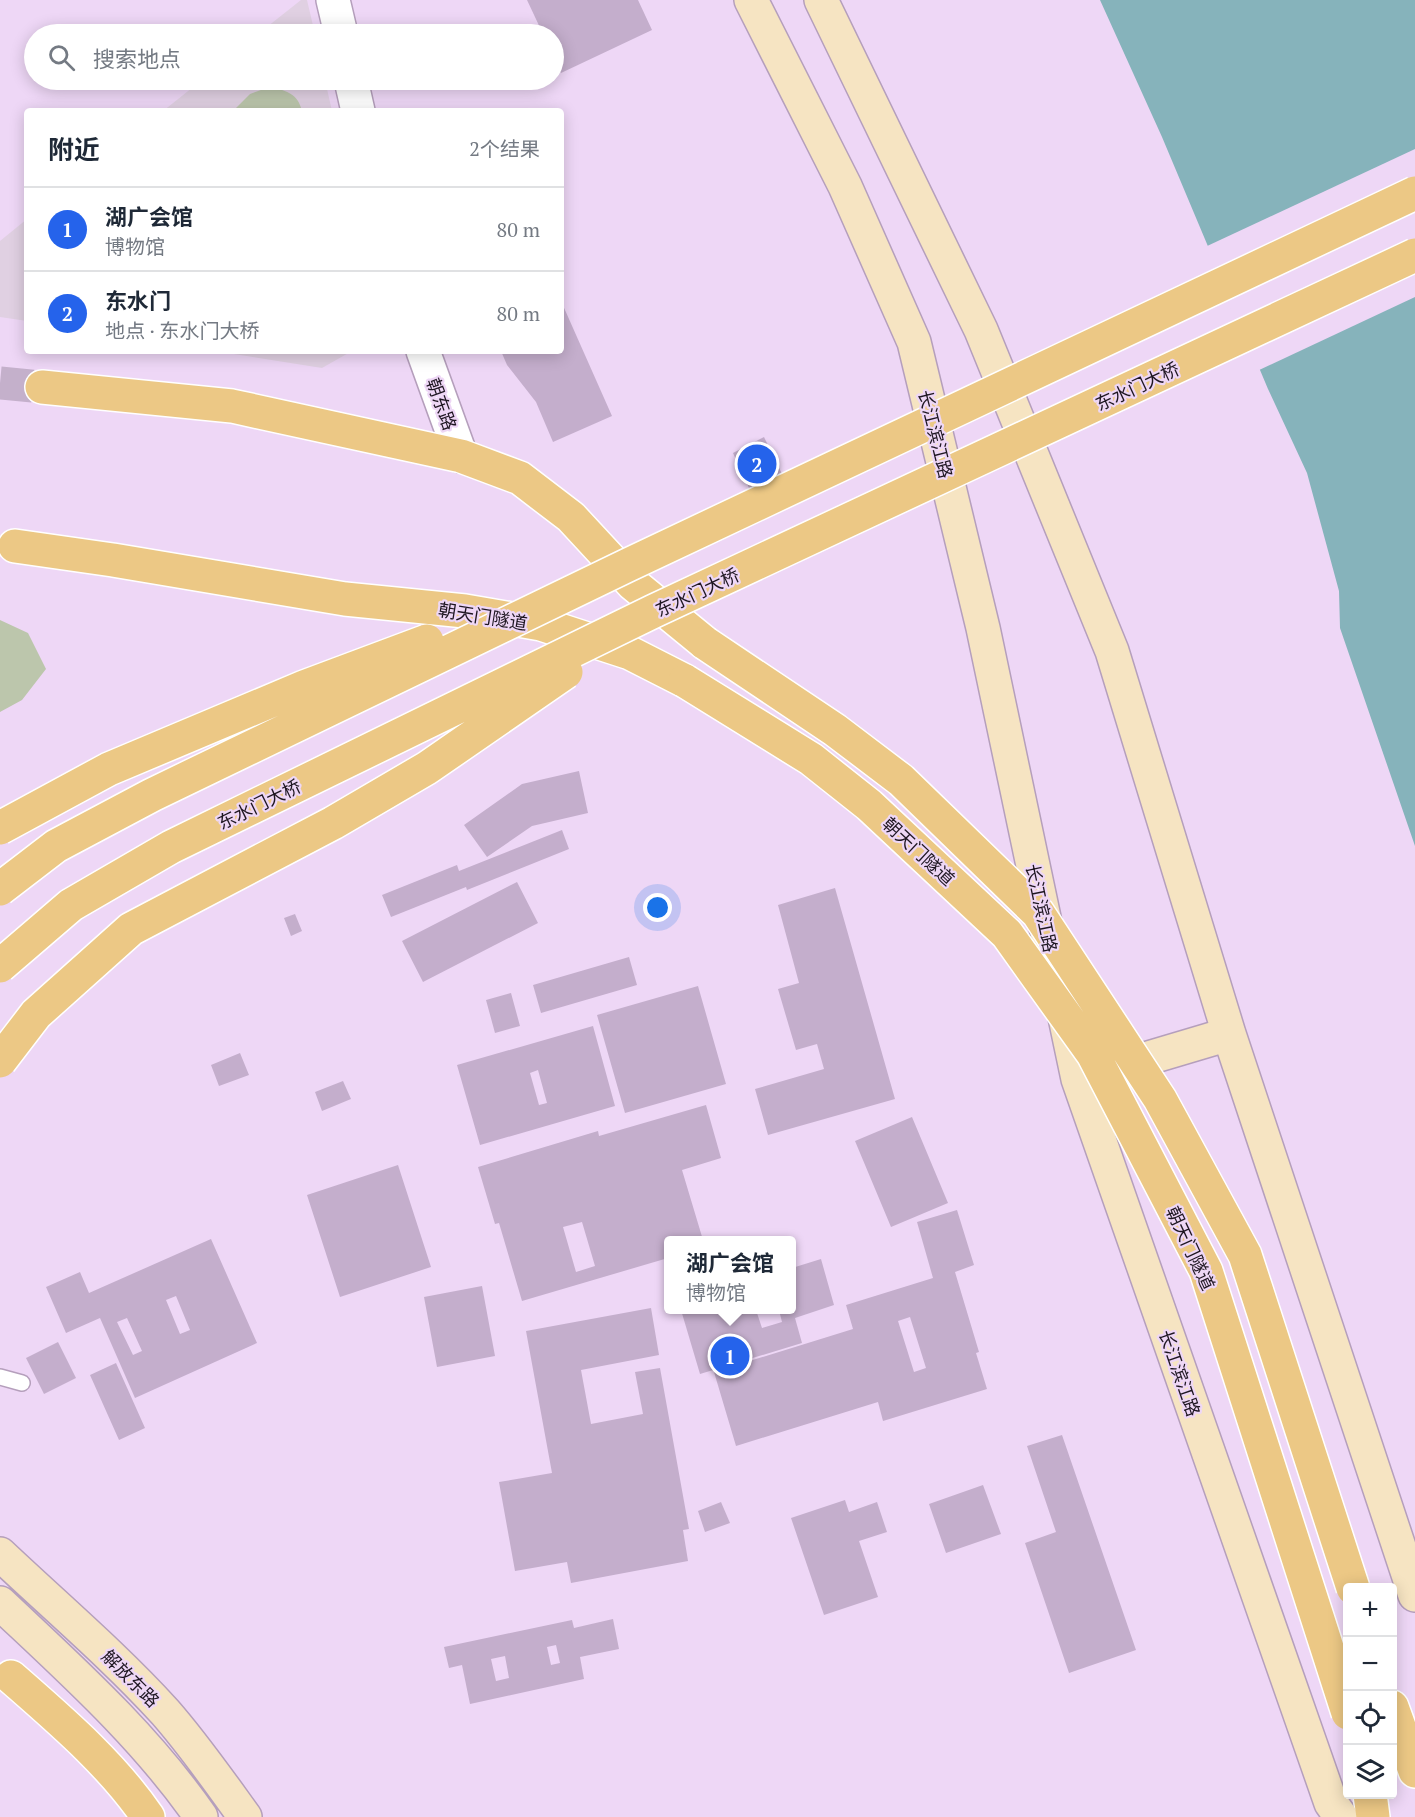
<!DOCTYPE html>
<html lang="zh">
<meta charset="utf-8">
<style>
body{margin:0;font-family:"PT Serif","Noto Sans SC",serif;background:#f2f2f3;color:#1f2937}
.controls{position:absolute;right:18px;bottom:18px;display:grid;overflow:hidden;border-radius:6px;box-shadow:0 3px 15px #0003}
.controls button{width:54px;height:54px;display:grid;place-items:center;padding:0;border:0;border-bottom:2px solid #e0e1e3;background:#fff;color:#1f2937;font:30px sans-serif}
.you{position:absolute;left:658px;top:908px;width:21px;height:21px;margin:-15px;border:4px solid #fff;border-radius:50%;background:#1a73e8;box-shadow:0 0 0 9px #1a73e833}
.badge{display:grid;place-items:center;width:39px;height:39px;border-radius:50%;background:#2563eb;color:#fff;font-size:20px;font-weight:700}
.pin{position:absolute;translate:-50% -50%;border:3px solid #fff;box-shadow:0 2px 6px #0006}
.popup{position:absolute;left:664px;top:1236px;width:132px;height:78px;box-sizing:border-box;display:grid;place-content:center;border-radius:6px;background:#fff;filter:drop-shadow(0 2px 4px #0005);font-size:20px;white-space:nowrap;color:#747a83}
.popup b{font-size:22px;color:#1f2937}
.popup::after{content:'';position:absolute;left:50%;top:100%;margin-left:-12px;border:12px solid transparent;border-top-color:#fff}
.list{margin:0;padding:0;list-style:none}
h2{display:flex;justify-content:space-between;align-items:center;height:78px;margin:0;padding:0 24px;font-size:26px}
h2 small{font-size:20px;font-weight:400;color:#747a83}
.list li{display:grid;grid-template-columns:39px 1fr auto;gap:18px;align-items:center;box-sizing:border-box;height:84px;padding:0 24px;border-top:2px solid #e0e1e3}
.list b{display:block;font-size:22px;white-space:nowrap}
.list p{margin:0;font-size:20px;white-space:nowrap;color:#747a83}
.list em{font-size:20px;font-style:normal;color:#747a83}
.icon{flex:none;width:33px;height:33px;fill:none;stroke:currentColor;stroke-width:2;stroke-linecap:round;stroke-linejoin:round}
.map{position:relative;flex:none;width:1415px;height:1817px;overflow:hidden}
.search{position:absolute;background:#fff;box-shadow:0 3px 15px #0003;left:24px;top:24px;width:540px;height:66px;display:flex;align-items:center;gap:15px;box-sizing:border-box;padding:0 21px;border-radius:33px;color:#747a83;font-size:22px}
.panel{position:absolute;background:#fff;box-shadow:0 3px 15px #0003;left:24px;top:108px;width:540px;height:246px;border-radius:6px}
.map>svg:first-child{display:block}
.education{fill:#e0d0e2}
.green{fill:#bcc6ac}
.water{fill:#86b3bb}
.pier{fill:#eed7f6}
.building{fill:#c4aecc;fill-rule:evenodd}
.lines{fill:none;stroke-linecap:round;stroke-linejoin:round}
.primary-tunnel{stroke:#c4b0cb;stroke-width:33;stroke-dasharray:33 16;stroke-linecap:butt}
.service-casing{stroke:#b59fbc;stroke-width:18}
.tertiary-casing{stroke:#b59fbc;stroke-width:36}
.secondary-casing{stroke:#b59fbc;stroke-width:36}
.primary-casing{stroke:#fff;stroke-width:36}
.service{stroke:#fff;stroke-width:15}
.tertiary{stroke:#fff;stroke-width:33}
.secondary{stroke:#f6e4c2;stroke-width:33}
.primary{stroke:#ecc885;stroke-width:33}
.rail-casing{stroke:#463b49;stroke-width:7}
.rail{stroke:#eed7f6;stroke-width:4.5;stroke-dasharray:14;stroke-linecap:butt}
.primary-bridge-casing{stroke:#fff;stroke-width:36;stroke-linecap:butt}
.primary-bridge{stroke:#ecc885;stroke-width:33}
.labels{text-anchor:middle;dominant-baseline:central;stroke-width:4.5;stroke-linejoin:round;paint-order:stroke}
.street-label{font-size:18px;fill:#1e1621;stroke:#eed7f6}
</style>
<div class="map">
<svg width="1415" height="1817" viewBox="0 0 1415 1817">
<rect width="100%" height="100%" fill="#eed7f6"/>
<!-- education -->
<path class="education" d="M301 0H307L315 34H258Z
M202 80H325L332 111H163Z
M27 219V321L0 317V241Z
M215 351H352L322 368Z"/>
<!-- green -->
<path class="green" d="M269 87C285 90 298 93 302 111H233L250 94Z
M0 620 28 633 46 669 22 700 0 712Z"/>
<!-- water -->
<path class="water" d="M1100 0H1415V846L1340 628 1339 591 1307 473 1268 389 1162 137Z"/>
<!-- pier -->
<path class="pier" d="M1415 149V297L1257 371 1205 247Z"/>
<!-- building -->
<path class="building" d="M527 0H638L652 30 561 73 554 56V34H543Z
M561 301 612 416 553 442 536 402 507 365 501 351H561Z
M764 437 782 474 749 488 733 453Z
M579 771 588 813 532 826 487 857 464 825 522 784Z
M562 830 569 849 467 890 466 887 391 917 382 895 457 865 459 871Z
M517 882 538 923 423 982 402 941Z
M835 888 895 1099 768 1135 755 1089 824 1069 817 1044 796 1050 778 989 799 983 778 905Z
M295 914 302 931 291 936 284 918Z
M629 957 637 985 541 1013 533 985Z
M698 986 726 1084 625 1113 597 1015Z
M511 993 520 1026 495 1033 486 1000Z
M593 1026 615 1106 480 1145 457 1065ZM538 1070 547 1103 539 1105 530 1073Z
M240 1053 249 1075 219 1086 211 1065Z
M343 1081 351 1099 322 1111 315 1092Z
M706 1105 721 1158 682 1170 703 1240H668V1258L522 1301 499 1223 495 1224 478 1167 598 1131 599 1136ZM582 1222 595 1266 576 1272 563 1227Z
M912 1117 948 1203 891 1227 855 1141Z
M398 1165 431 1267 340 1297 307 1195Z
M957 1210 974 1265 955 1272 979 1352 976 1353 987 1389 883 1421 878 1402 736 1446 714 1372 853 1329 846 1305 933 1278 917 1222ZM910 1317 926 1368 914 1372 898 1321Z
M211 1239 257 1343 135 1398 100 1318 66 1333 46 1287 80 1272 89 1293ZM176 1296 190 1330 180 1334 166 1300ZM127 1318 142 1351 133 1355 117 1322Z
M821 1259 834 1305 795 1318 802 1343 700 1374 681 1310H756L762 1328 782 1322 779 1310H792V1268Z
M482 1286 495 1356 437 1367 424 1297Z
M651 1308 659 1355 581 1370 591 1424 643 1414 635 1372 660 1368 689 1529 683 1530 688 1561 571 1583 567 1562 515 1571 499 1482 552 1473 526 1331Z
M58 1342 76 1378 44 1394 26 1358Z
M116 1363 145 1428 119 1440 90 1375Z
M1062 1435 1136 1650 1069 1673 1025 1543 1056 1532 1027 1446Z
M983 1485 1001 1534 946 1553 929 1504Z
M845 1500 849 1512 877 1502 887 1532 859 1541 878 1597 824 1615 791 1518Z
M721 1502 730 1523 705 1532 698 1511Z
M613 1619 619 1649 580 1657 584 1679 470 1704 462 1665 449 1668 444 1647 572 1620 574 1628ZM556 1645 560 1663 551 1665 547 1647ZM505 1656 509 1678 496 1681 491 1659Z"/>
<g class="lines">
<!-- primary-tunnel -->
<path class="primary-tunnel" d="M0 383 42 387"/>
<defs>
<path id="service" d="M0 1377 22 1383"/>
<path id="tertiary" d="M333 0 341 34
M351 80 358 111
M423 351 461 456"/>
<path id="secondary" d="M751 0 845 186 914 342 983 628 1078 1079 1331 1803 1341 1817
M821 0 981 330 1112 651 1229 1034 1415 1595
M1108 1070 1229 1034
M0 1554C55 1606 114 1656 165 1712 194 1745 219 1781 245 1817
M0 1603C71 1670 145 1736 201 1817"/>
<path id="primary" d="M42 387 232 406 461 456 520 478 571 517 633 584 705 643
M15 546 113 560 345 599 465 611 541 624 630 653 685 681
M11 1677C60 1720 111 1763 148 1817
M1392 1707 1415 1771
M1370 1794 1373 1817"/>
</defs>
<!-- service casing -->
<use href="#service" class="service-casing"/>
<!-- tertiary casing -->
<use href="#tertiary" class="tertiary-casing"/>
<!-- secondary casing -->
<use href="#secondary" class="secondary-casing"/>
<!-- primary casing -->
<use href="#primary" class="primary-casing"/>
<!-- service -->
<use href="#service" class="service"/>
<!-- tertiary -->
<use href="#tertiary" class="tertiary"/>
<!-- secondary -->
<use href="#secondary" class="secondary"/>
<!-- primary -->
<use href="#primary" class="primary"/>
<defs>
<path id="rail" d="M682 554 1415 208
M696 584 1415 244"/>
</defs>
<!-- rail casing -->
<use href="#rail" class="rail-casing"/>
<!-- rail -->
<use href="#rail" class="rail"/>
<defs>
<path id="primary-bridge" d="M705 643 835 730 901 780 1038 913 1160 1099 1245 1255 1353 1588
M685 681 811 759 869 805 1007 934 1093 1054 1206 1271 1348 1713
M0 828 109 769 304 687 427 641
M0 889 56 846 152 795 628 565 1415 193
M0 966 71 905 171 847 654 611 1415 255
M0 1061 36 1014 131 929 333 823 427 768 566 672"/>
</defs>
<!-- primary-bridge casing -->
<use href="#primary-bridge" class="primary-bridge-casing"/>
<!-- primary-bridge -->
<use href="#primary-bridge" class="primary-bridge"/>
</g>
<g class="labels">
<!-- street labels -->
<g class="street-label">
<text transform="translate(1137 386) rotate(-25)">东水门大桥</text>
<text transform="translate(442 404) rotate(70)">朝东路</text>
<text transform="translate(936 434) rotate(76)">长江滨江路</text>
<text transform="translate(697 592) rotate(-25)">东水门大桥</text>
<text transform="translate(483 616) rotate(9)">朝天门隧道</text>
<text transform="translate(259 804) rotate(-26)">东水门大桥</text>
<text transform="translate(919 851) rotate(43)">朝天门隧道</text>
<text transform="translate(1042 908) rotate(78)">长江滨江路</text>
<text transform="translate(1191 1248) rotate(65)">朝天门隧道</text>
<text transform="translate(1180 1373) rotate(71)">长江滨江路</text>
<text transform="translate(131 1678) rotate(45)">解放东路</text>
</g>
</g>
</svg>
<div class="controls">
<button>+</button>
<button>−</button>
<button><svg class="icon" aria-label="locate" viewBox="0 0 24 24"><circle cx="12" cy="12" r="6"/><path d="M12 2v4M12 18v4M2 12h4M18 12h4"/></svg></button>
<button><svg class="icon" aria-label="layers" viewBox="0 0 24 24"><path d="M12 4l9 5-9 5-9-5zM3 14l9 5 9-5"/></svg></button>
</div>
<div class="you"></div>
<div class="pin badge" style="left:730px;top:1356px">1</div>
<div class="popup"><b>湖广会馆</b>博物馆</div>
<div class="pin badge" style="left:757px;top:464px">2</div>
<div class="search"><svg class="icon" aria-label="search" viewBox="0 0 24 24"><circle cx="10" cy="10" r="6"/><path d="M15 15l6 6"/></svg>搜索地点</div>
<section class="panel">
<h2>附近<small>2个结果</small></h2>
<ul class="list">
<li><span class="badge">1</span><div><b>湖广会馆</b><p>博物馆</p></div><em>80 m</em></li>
<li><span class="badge">2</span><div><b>东水门</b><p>地点 · 东水门大桥</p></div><em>80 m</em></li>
</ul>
</section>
</div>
